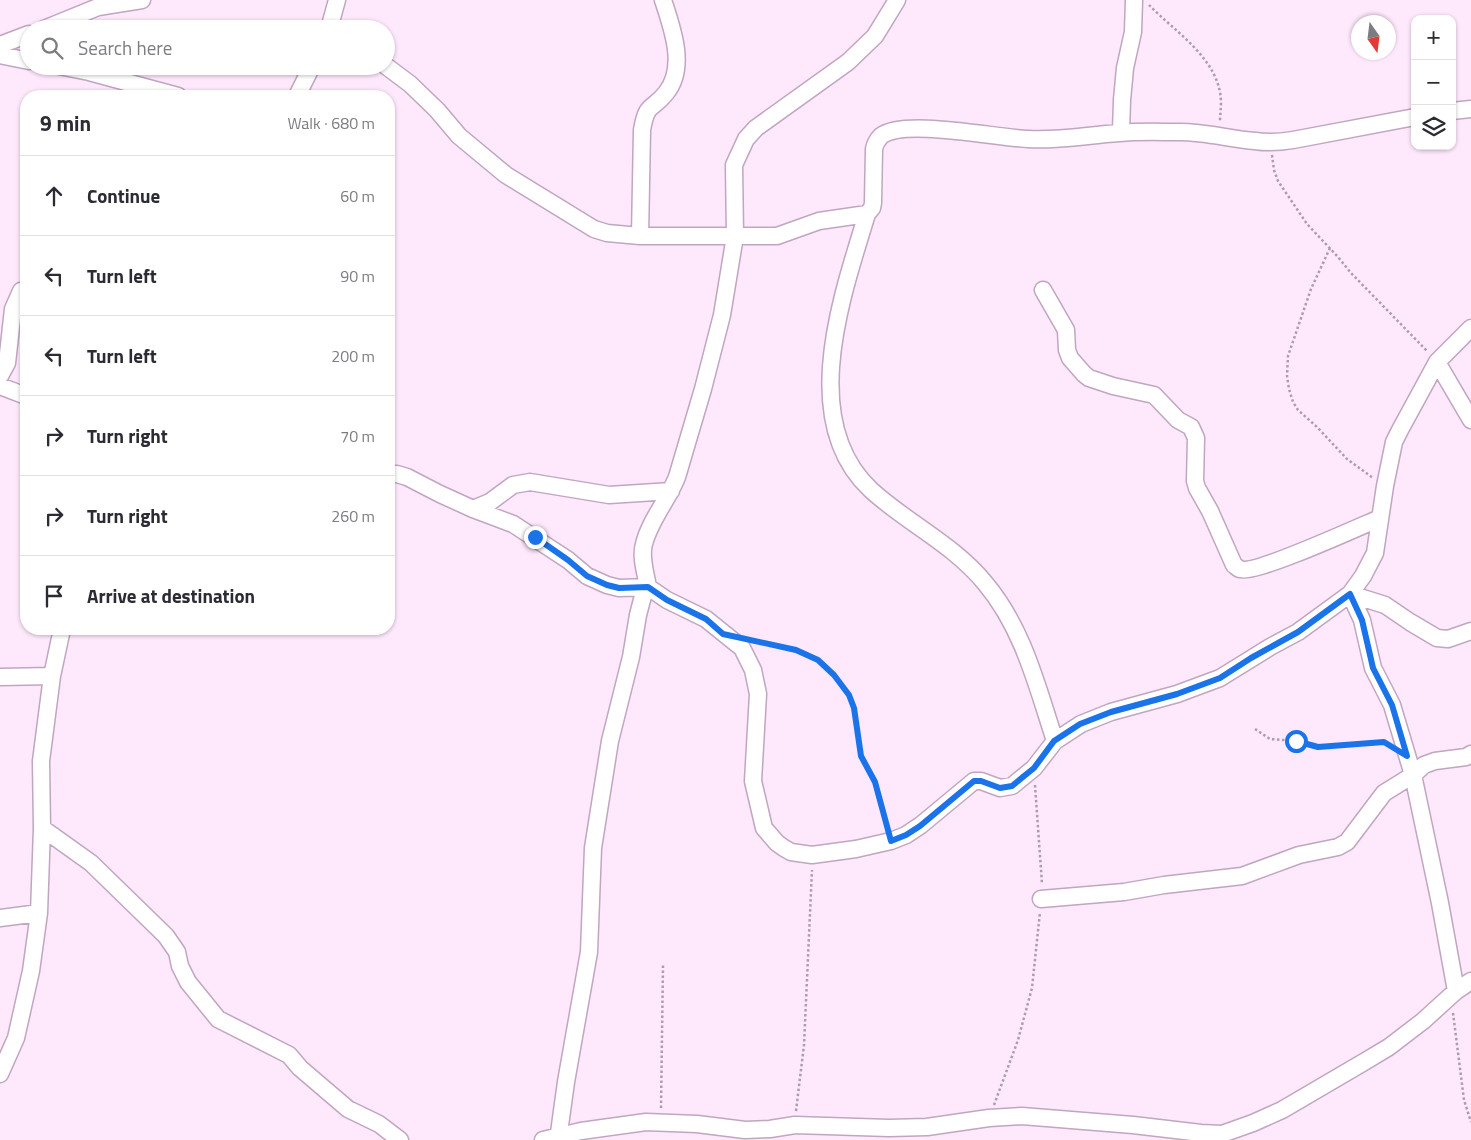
<!DOCTYPE html>
<meta charset="utf-8">
<style>
body{margin:0;font-family:"Titillium Web",sans-serif;background:#f2f2f3;color:#2b2b33}
.controls{position:absolute;right:15px;top:15px;display:grid;overflow:hidden;border-radius:10px;box-shadow:0 1px 4px #0004}
.controls button{width:45px;height:45px;display:grid;place-items:center;padding:0;border:0;border-bottom:1px solid #e1e1e2;background:#fff;color:#2b2b33;font:25px sans-serif}
.compass{position:absolute;left:1351px;top:15px;width:45px;height:45px;border-radius:50%;background:#fff;box-shadow:0 1px 4px #0004;rotate:166deg}
.stop{position:absolute;width:15px;height:15px;margin:-11px;border:4px solid #1a73e8;border-radius:50%;background:#fff}
.stop.end{background:#1a73e8;border-color:#fff;box-shadow:0 1px 5px #0008}
.list{margin:0;padding:0;list-style:none}
h2{display:flex;justify-content:space-between;align-items:center;height:65px;margin:0;padding:0 20px;font-size:21px}
h2 small{font-size:16px;font-weight:400;color:#7c7c81}
.list li{display:grid;grid-template-columns:32px 1fr auto;gap:15px;align-items:center;box-sizing:border-box;height:80px;padding:0 20px;border-top:1px solid #e1e1e2}
.list b{display:block;font-size:19px;white-space:nowrap}
.list em{font-size:16px;font-style:normal;color:#7c7c81}
.icon{flex:none;width:28px;height:28px;fill:none;stroke:currentColor;stroke-width:2;stroke-linecap:round;stroke-linejoin:round}
.map{position:relative;flex:none;width:1471px;height:1140px;overflow:hidden}
.search{position:absolute;background:#fff;box-shadow:0 1px 4px #0004;left:20px;top:20px;width:375px;height:55px;display:flex;align-items:center;gap:12px;box-sizing:border-box;padding:0 18px;border-radius:28px;color:#7c7c81;font-size:19px}
.panel{position:absolute;background:#fff;box-shadow:0 1px 4px #0004;left:20px;top:90px;width:375px;height:545px;border-radius:20px}
.map>svg:first-child{display:block}
.lines{fill:none;stroke-linecap:round;stroke-linejoin:round}
.minor-casing{stroke:#c0a6bf;stroke-width:19}
.path{stroke:#ad9cac;stroke-width:2.5;stroke-dasharray:2.5 2.5;stroke-linecap:butt}
.minor{stroke:#fff;stroke-width:16}
.route{stroke:#1a73e8;stroke-width:6}
</style>
<div class="map">
<svg width="1471" height="1140" viewBox="0 0 1471 1140">
<rect width="100%" height="100%" fill="#fee8fc"/>
<g class="lines">
<defs>
<path id="minor" d="M44 29 98 7 142 0
M329 29 337 0
M0 45 29 34
M0 55 29 61
M59 66 89 72 178 96
M386 66 410 84 437 110 459 136 506 175 594 229 607 233 640 236H777L819 221 867 214 872 208 873 203 874 149C875 144 877 140 881 136 904 118 997 138 1028 139 1058 141 1088 135 1119 133 1139 131 1160 132 1180 132 1206 132 1230 139 1255 141 1268 143 1281 142 1293 140L1415 117
M297 96 312 66
M1452 111 1471 109
M1121 132 1122 100 1125 68 1133 32 1134 0
M867 214C842 296 797 421 871 490 907 523 953 544 985 583 1023 628 1037 686 1055 741
M640 236 642 130C647 101 652 111 666 93 687 67 672 28 663 0
M1043 290 1066 330 1067 350 1070 358 1084 374 1089 378 1113 386 1154 395 1178 420 1191 427 1196 438 1195 481 1197 488 1210 511 1234 565C1236 566 1238 569 1240 569 1254 575 1361 526 1380 518
M1437 362 1471 420
M0 376 7 363 13 309 21 291H26
M0 386 26 396
M389 474H397L407 477 440 494 473 509 513 524 568 560 587 576 607 585 619 588 648 587C646 574 640 557 644 544 650 520 668 500 677 477L703 389 722 315 735 236 734 165 746 139 756 128 848 62 875 36 897 0
M473 509 490 502 513 485 530 482 609 495 671 491
M1350 594 1362 620 1373 668 1392 705 1413 775 1440 903 1456 991
M1350 594 1385 605 1410 622 1437 638 1448 639 1471 631
M0 677 52 676
M42 828 91 863 166 936 177 952 180 966 188 982 218 1019 289 1055 300 1068 348 1109 379 1124 400 1140
M1041 899 1124 892 1164 885 1242 876 1299 855 1338 847 1347 842 1384 793 1413 775 1424 765 1435 761 1466 757 1471 754
M0 918 39 913
M0 1074 16 1038 31 971 39 913 42 828 41 761 52 676 62 629
M543 1140 581 1131 646 1122 697 1124 745 1130 770 1129 795 1125 889 1128 927 1127 989 1118 1022 1116 1133 1125 1201 1133 1222 1134 1253 1123 1282 1110 1364 1062 1389 1047 1423 1021 1456 991 1471 981
M558 1140 566 1082 589 952 593 848 610 741 631 657 638 615 644 592 648 587 667 600 706 619 742 648 753 670 758 694 753 781 764 828 777 843 784 848 791 852 812 855 856 849 891 841 906 835 921 825 974 781H981L1000 788 1012 786 1034 768 1055 741 1081 724 1111 712 1177 694 1220 678 1270 647 1298 632 1350 594 1363 576 1375 553 1385 486 1394 442 1400 430 1437 362 1471 328"/>
</defs>
<!-- minor casing -->
<use href="#minor" class="minor-casing"/>
<!-- path -->
<path class="path" d="M1149 5C1175 32 1220 59 1221 102 1221 109 1220 115 1220 122
M1272 155 1274 170 1278 181 1307 224 1338 257 1351 273 1428 352
M1330 248 1311 289 1288 356 1287 376 1289 389 1293 402 1298 410 1317 427 1347 459 1373 478
M753 640 796 650 818 660 834 675 849 695 854 708 861 757 875 782 887 828
M1255 729 1270 739 1296 741 1318 747 1375 742H1384L1389 744
M1035 785 1042 884
M1453 1013 1464 1100 1471 1122
M994 1105 1018 1040 1032 988 1040 912
M661 1108 663 965
M796 1111 804 1045 812 870"/>
<!-- minor -->
<use href="#minor" class="minor"/>
</g>
<g class="lines">
<!-- route -->
<path class="route" d="M535 537 568 560 587 576 607 585 619 588 648 587 667 600 706 619 723 634 796 650 818 660 834 675 849 695 854 708 861 756 875 782 891 841 906 835 920 826 974 781H981L1000 788 1012 786 1034 768 1054 741 1080 724 1111 712 1177 694 1220 678 1251 658 1298 632 1350 594 1362 620 1373 668 1392 705 1407 756 1384 742 1318 747 1296 741"/>
</g>
</svg>
<div class="controls">
<button>+</button>
<button>−</button>
<button><svg class="icon" aria-label="layers" viewBox="0 0 24 24"><path d="M12 4l9 5-9 5-9-5zM3 14l9 5 9-5"/></svg></button>
</div>
<svg class="compass" viewBox="-18 -18 36 36"><path d="M0-13l5 13h-10z" fill="#e53935"/><path d="M0 13l5-13h-10z" fill="#7c7c81"/></svg>
<div class="stop" style="left:1296px;top:741px"></div>
<div class="stop end" style="left:535px;top:537px"></div>
<div class="search"><svg class="icon" aria-label="search" viewBox="0 0 24 24"><circle cx="10" cy="10" r="6"/><path d="M15 15l6 6"/></svg>Search here</div>
<section class="panel">
<h2>9 min<small>Walk · 680 m</small></h2>
<ul class="list">
<li><svg class="icon" aria-label="ahead" viewBox="0 0 24 24"><path d="M12 20V5M6 11l6-6 6 6"/></svg><div><b>Continue</b></div><em>60 m</em></li>
<li><svg class="icon" aria-label="left" viewBox="0 0 24 24"><path d="M17 20v-9H6M10 6l-5 5 5 5"/></svg><div><b>Turn left</b></div><em>90 m</em></li>
<li><svg class="icon" aria-label="left" viewBox="0 0 24 24"><path d="M17 20v-9H6M10 6l-5 5 5 5"/></svg><div><b>Turn left</b></div><em>200 m</em></li>
<li><svg class="icon" aria-label="right" viewBox="0 0 24 24"><path d="M7 20v-9h11M14 6l5 5-5 5"/></svg><div><b>Turn right</b></div><em>70 m</em></li>
<li><svg class="icon" aria-label="right" viewBox="0 0 24 24"><path d="M7 20v-9h11M14 6l5 5-5 5"/></svg><div><b>Turn right</b></div><em>260 m</em></li>
<li><svg class="icon" aria-label="arrive" viewBox="0 0 24 24"><path d="M6 21V4h12l-3 4 3 4H6"/></svg><div><b>Arrive at destination</b></div></li>
</ul>
</section>
</div>
